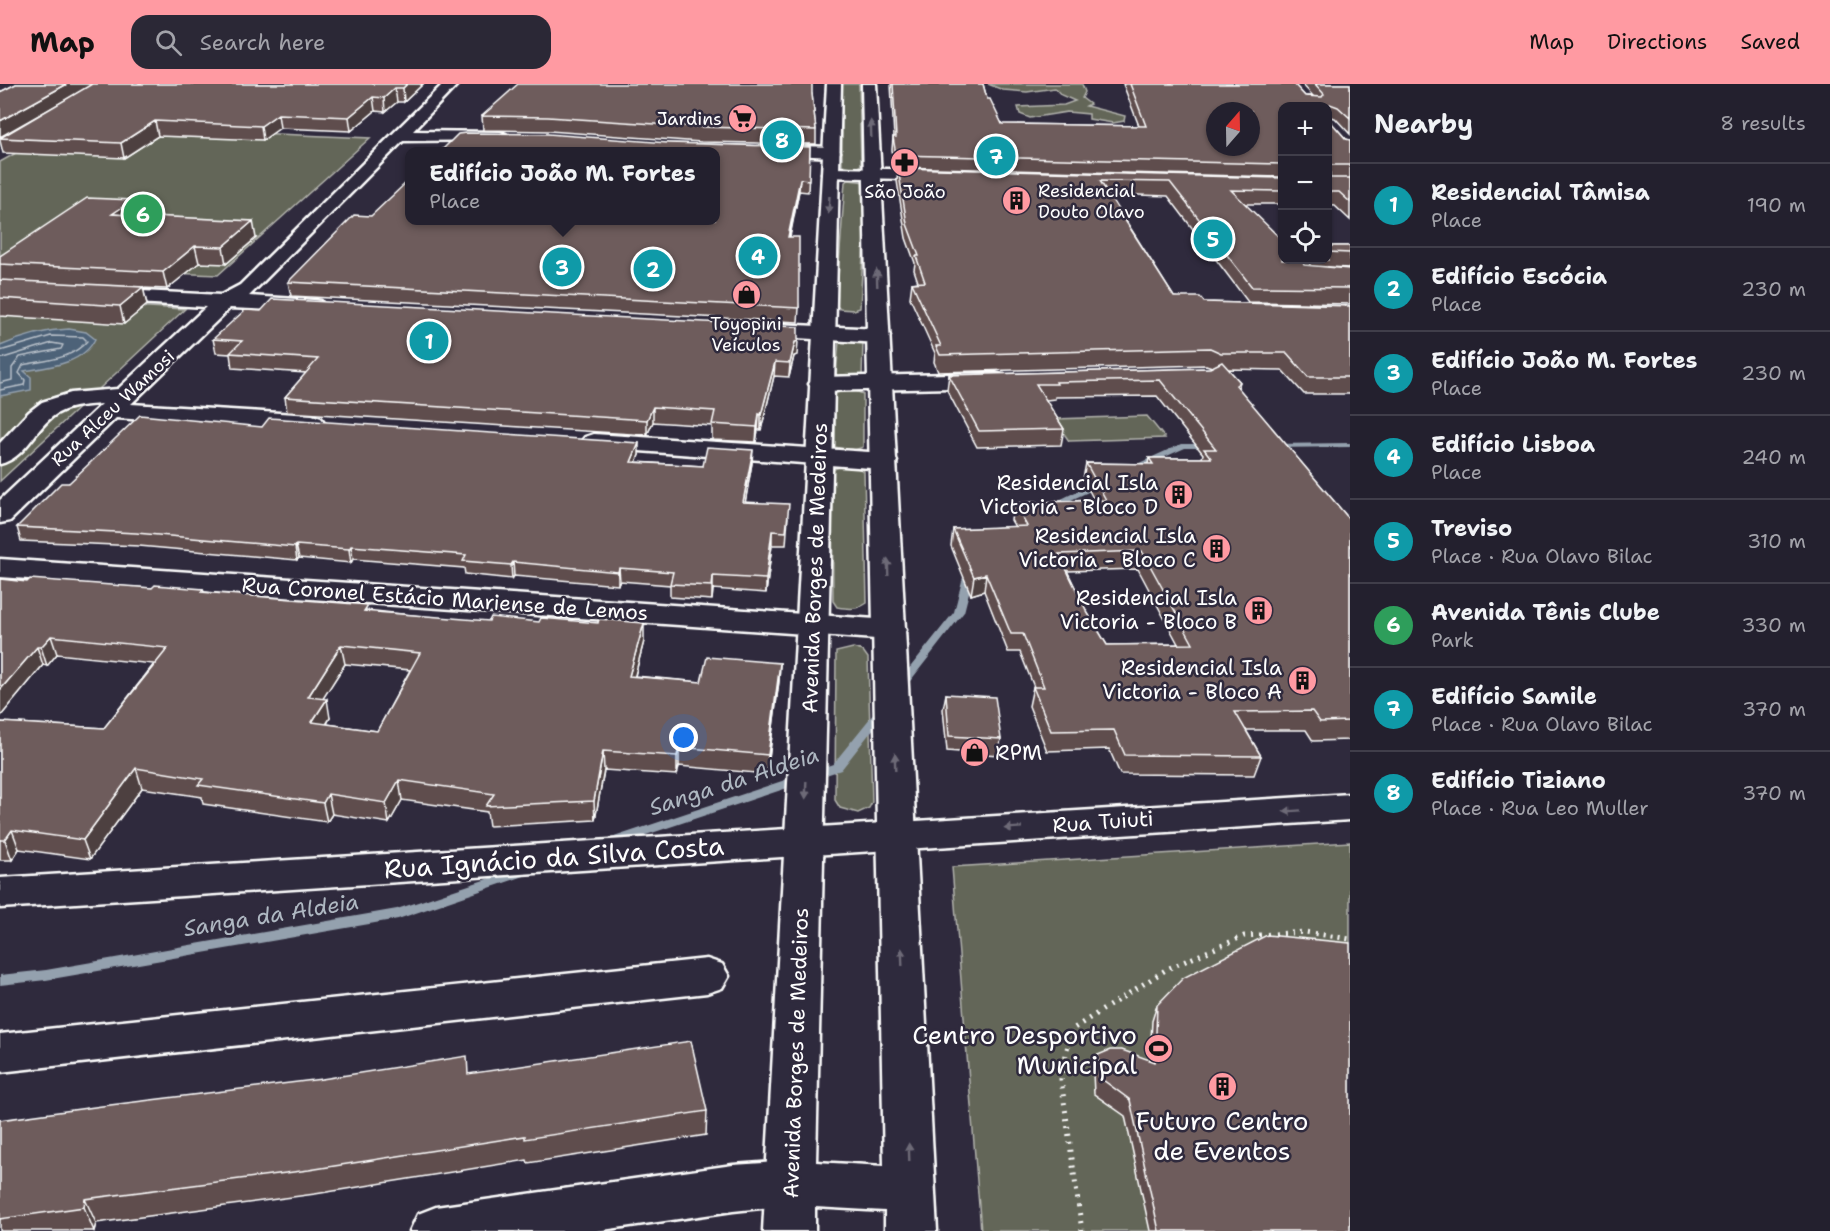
<!DOCTYPE html>
<meta charset="utf-8">
<style>
body{margin:0;font-family:"Shantell Sans",sans-serif;background:#2b2836;color:#f1f3f6}
.controls{position:absolute;right:18px;top:18px;display:grid;overflow:hidden;border-radius:12px;box-shadow:0 2px 4px #0004}
.controls button{width:54px;height:54px;display:grid;place-items:center;padding:0;border:0;border-bottom:2px solid #403e4a;background:#23202e;color:#f1f3f6;font:30px sans-serif}
.compass{position:absolute;left:1206px;top:18px;width:54px;height:54px;border-radius:50%;background:#23202e;box-shadow:0 2px 4px #0004;rotate:20deg}
.you{position:absolute;left:684px;top:654px;width:21px;height:21px;margin:-15px;border:4px solid #fff;border-radius:50%;background:#1a73e8;box-shadow:0 0 0 9px #1a73e833}
.badge{display:grid;place-items:center;width:39px;height:39px;border-radius:50%;background:#ff9aa2;color:#fff;font-size:20px;font-weight:700}
.pin{position:absolute;translate:-50% -50%;border:3px solid #fff;box-shadow:0 2px 6px #0006}
.popup{position:absolute;left:405px;top:63px;width:315px;height:78px;box-sizing:border-box;display:grid;place-content:center;border-radius:12px;background:#23202e;filter:drop-shadow(0 2px 4px #0005);font-size:20px;white-space:nowrap;color:#a3a3aa}
.popup b{font-size:22px;color:#f1f3f6}
.popup::after{content:'';position:absolute;left:50%;top:100%;margin-left:-12px;border:12px solid transparent;border-top-color:#23202e}
.list{margin:0;padding:0;list-style:none}
h2{display:flex;justify-content:space-between;align-items:center;height:78px;margin:0;padding:0 24px;font-size:26px}
h2 small{font-size:20px;font-weight:400;color:#a3a3aa}
.list li{display:grid;grid-template-columns:39px 1fr auto;gap:18px;align-items:center;box-sizing:border-box;height:84px;padding:0 24px;border-top:2px solid #403e4a}
.list b{display:block;font-size:22px;white-space:nowrap}
.list p{margin:0;font-size:20px;white-space:nowrap;color:#a3a3aa}
.list em{font-size:20px;font-style:normal;color:#a3a3aa}
.icon{flex:none;width:33px;height:33px;fill:none;stroke:currentColor;stroke-width:2;stroke-linecap:round;stroke-linejoin:round}
.map{position:relative;flex:none;width:1350px;height:1147px;overflow:hidden}
header{display:flex;align-items:center;gap:36px;box-sizing:border-box;height:84px;padding:0 30px;background:#ff9aa2;color:#111}
header strong{font-size:28px}
nav{display:flex;gap:33px;margin-inline-start:auto;font-size:21px}
.search{width:420px;height:54px;background:#2b2836;display:flex;align-items:center;gap:15px;box-sizing:border-box;padding:0 21px;border-radius:18px;color:#a3a3aa;font-size:22px}
main{display:flex}
aside{flex:1;background:#23202e}
.map>svg:first-child{display:block}
.green{fill:#636658;stroke:#b1b2ac;stroke-width:1.5}
.water{fill:#4d6278;stroke:#94a1ae;stroke-width:1.5}
.lines{fill:none;stroke-linecap:round;stroke-linejoin:round}
.shore{stroke:#b8c0c9;stroke-width:1.5}
.stream{fill:#94a1ae;fill-rule:evenodd}
.minor-casing{stroke:#fff;stroke-width:5}
.major-casing{stroke:#fff;stroke-width:5}
.path{stroke:#fff;stroke-width:5;stroke-dasharray:2 6;stroke-linecap:butt}
.minor{fill:#2f2a3d;fill-rule:evenodd}
.major{fill:#2f2a3d;fill-rule:evenodd}
.wall{fill:#5f4e4e;stroke:#fff;stroke-width:1.5;fill-rule:evenodd}
.shaded-wall{fill:#4d4040;stroke:#fff;stroke-width:1.5}
.building{fill:#6e5b5b;stroke:#fff;stroke-width:1.5;fill-rule:evenodd}
.oneway{fill:#6d6a77}
.labels{text-anchor:middle;dominant-baseline:central;stroke-width:5;stroke-linejoin:round;paint-order:stroke}
.far-poi-label{font-size:18px;fill:#fff;stroke:#2f2a3d}
.far-street-label{font-size:18px;fill:#fff;stroke:#2f2a3d}
.poi-label{font-size:21px;fill:#fff;stroke:#2f2a3d;text-anchor:end}
.street-label{font-size:21px;fill:#fff;stroke:#2f2a3d}
.water-label{font-size:22px;font-style:italic;fill:#afb8c2;stroke:#2f2a3d}
.near-street-label{font-size:26px;fill:#fff;stroke:#2f2a3d}
.near-poi-label{font-size:26px;fill:#fff;stroke:#2f2a3d;text-anchor:end}
</style>
<header>
<strong>Map</strong>
<div class="search"><svg class="icon" aria-label="search" viewBox="0 0 24 24"><circle cx="10" cy="10" r="6"/><path d="M15 15l6 6"/></svg>Search here</div>
<nav><a>Map</a><a>Directions</a><a>Saved</a></nav>
</header>
<main>
<div class="map">
<svg width="1350" height="1147" viewBox="0 0 1350 1147">
<rect width="100%" height="100%" fill="#2f2a3d"/>
<filter id="ink" filterUnits="userSpaceOnUse"><feTurbulence type="fractalNoise" baseFrequency=".0167" numOctaves="2"/><feDisplacementMap in="SourceGraphic" scale="12" xChannelSelector="R" yChannelSelector="G"/><feConvolveMatrix kernelMatrix="1 2 1 2 8 2 1 2 1" color-interpolation-filters="sRGB"/></filter>
<g filter="url(#ink)">
<!-- green -->
<path class="green" d="M842 0H859L861 81 856 84 842 81Z
M988 0H1082L1085 8 1082 14 1090 20 1086 22 1125 32 1124 37 1113 39 1089 35V30L1067 28 1030 34 1020 30 1018 23 1064 21 1075 17 1061 11 1055 4 1027 8 1003 6Z
M66 41 370 54 218 191 0 182V78Z
M848 96 867 98 860 224 854 226 840 225 836 221 845 98Z
M0 215 185 225 0 397Z
M845 255 863 258 862 293 841 295 836 292 839 257Z
M848 304 863 310V363L852 367 835 363V310Z
M1147 332 1165 354 1069 357 1054 335Z
M853 382 864 387 867 519C857 526 849 525 837 523L833 517 832 386 839 383Z
M853 564 863 567 868 574 872 718 869 724 858 729 840 724 835 716 836 568Z
M1350 758V1147H981L952 783Z"/>
<!-- water -->
<path class="water" d="M69 245 86 248 95 255C83 280 49 283 24 287L31 293V306L0 312V262C23 252 45 246 69 245Z"/>
<g class="lines">
<!-- shore -->
<path class="shore" d="M0 267 51 252 83 253 87 257C71 276 46 276 23 281L19 289 25 296 24 301 0 306
M0 275 52 259 63 261 61 265 20 273 12 284V296L0 299"/>
<!-- stream -->
<path class="stream" d="M1350 359V363L1272 364 1268 362 1272 360Z
M1181 360H1209L1213 362 1209 364H1185L1133 387 1130 388 1126 385Z
M1100 396 1104 399 1103 401 1052 425 1049 426 1045 423Z
M970 482 975 485 964 528 904 605H896L895 603 896 601 954 528 965 485Z
M883 622 889 625 841 686 613 762H605L603 759 605 756 833 680 879 623Z
M529 781 533 783 535 786 533 789 398 835 46 896 0 901V891L46 886 397 825Z"/>
<defs>
<path id="minor" d="M443 0H458L413 47 500 48 506 50 508 53 506 56 403 57 249 212 313 216 321 217 324 222 321 227 313 228 230 224 131 320 312 331 321 334 325 339 321 344 312 347 116 334 10 437 0 439V416L102 320C85 321 66 322 52 333 33 348 25 374 0 380V359L29 328 42 318 71 309 118 305 206 223 101 217 94 215 90 211 94 207 101 205 221 211 240 201Z
M764 61 832 63 840 68 832 73 758 69 756 66 758 63Z
M831 84 943 86 949 87 952 91 949 95 943 96 825 93 822 89 825 85Z
M754 239 879 245 887 247 890 252 887 257 879 259 746 251 743 246 746 241Z
M994 289 1002 291 1006 296 1002 301 994 303 821 307 813 305 809 300 813 295 821 293Z
M594 350 884 369 893 371 897 377 893 383 884 385 585 363 581 358 585 353Z
M0 475 890 536 901 539 906 546 901 553 890 556 0 493Z
M1350 710V736L0 824V794Z
M707 875 722 880 729 892 722 904 707 909 0 988V950Z
M791 1077 809 1083 816 1099 809 1115 791 1121 733 1127 596 1147H410L418 1130 436 1123 733 1081Z"/>
<path id="major" d="M827 0H841L816 1078 884 1082 862 0H876L937 1147H885V1127L815 1123V1147H763Z"/>
</defs>
<!-- minor casing -->
<use href="#minor" class="minor-casing"/>
<!-- major casing -->
<use href="#major" class="major-casing"/>
<!-- path -->
<path class="path" d="M1082 1147 1061 995 1071 946 1167 885 1244 852 1305 848 1350 855"/>
<!-- minor -->
<use href="#minor" class="minor"/>
<!-- major -->
<use href="#major" class="major"/>
</g>
<!-- wall -->
<path class="wall" d="M16 0H423L404 18H397L385 28 375 27 351 47 280 44 263 56 158 52 124 74 3 69 0 57V8Z
M891 0H983L987 15 1002 40 1139 42 1123 0H1294L1305 12H1313L1302 0H1350V50L1335 34 1330 33V37L1346 55 1350 56V136L1335 122 1328 121V22H1282V93L895 83 892 66 893 53H894Z
M812 10 816 46V60L701 58 549 47 483 46 482 32Z
M668 59 810 63 808 108 799 107 790 153 799 224 798 238 291 212 288 198 371 132Z
M898 84 1282 94V120H1245L1282 176H1328V162H1350V184L1327 183 1350 185V220L1248 218 1168 112 1109 110 1174 213 1204 218 1350 222V310H1304L1282 286 1228 285 1240 298 1238 304 1350 436V656L1313 657 1306 646H1246L1261 672 1254 691 1120 690 1109 665 1047 667 1029 622 1033 603H1034L1020 568H1008L984 507 971 511 951 462 953 445 1015 443 1011 436 1014 419 1094 416 1083 395 1086 379 1148 380 1149 374H1202L1203 370 1157 312 1055 313V315L1045 316 1064 345 1061 361 977 363 947 306 949 291 1210 284 1212 283 1206 281 938 288 934 278 935 269 910 214 912 199 918 198 914 186 915 179 906 154 897 97ZM1138 485 1178 560 1107 561 1087 528 1067 487Z
M136 132 256 154 226 180 199 179 167 205 143 204 147 221 124 240 0 232V172Z
M213 255 797 271 794 272 789 293 774 292 761 346H758L756 358 712 356V342L653 338 647 351 287 328 285 313 306 289 232 284 230 270 216 269Z
M262 343 639 371 636 378 703 382 752 379 745 418 788 433 786 461H772L766 509 713 505 712 516 670 513V501L620 497 618 501 514 492 512 495 465 490 464 484 353 475 351 479 299 474 297 476 139 462 21 457 17 443 69 399Z
M0 495 27 498 152 504 203 505 204 508 644 557 635 592 701 598 780 579 779 597 767 690 679 682 677 691 604 686 595 736 489 742 487 728 402 716 389 739 332 730 327 738 203 720 202 713 142 704 90 775 19 765 12 776H0V638L104 644 154 580 57 570 47 582 43 581 0 633ZM345 580 410 586 377 647 327 640 330 634 322 615Z
M946 610 1001 655 998 671 947 667 943 625Z
M1157 921 1350 1147H1150L1125 1032 1094 1010 1093 988 1098 971 1150 976 1152 937Z
M469 990 707 1027 706 1051 528 1079 527 1076 315 1110 96 1139 94 1147H0V1036Z"/>
<!-- shaded-wall -->
<path class="shaded-wall" d="M67 0H94L0 53V37Z
M407 0H423L404 18 403 4Z
M395 4 397 18 385 28 384 14Z
M373 13 375 27 351 47 349 33Z
M278 30 280 44 263 56 261 42Z
M155 37 158 52 124 74 121 59Z
M800 95 799 107 787 165 788 153Z
M133 116 136 132 112 130Z
M253 137 256 154 226 180 223 163Z
M195 162 199 179 167 205 163 188Z
M1301 176H1311L1309 183 1301 185Z
M143 203 147 221 124 240 120 222Z
M798 257 797 271 794 272 789 293 790 279 795 258Z
M775 278 774 292 761 346V331Z
M653 323V338L647 351V336Z
M759 330 758 346 756 358 757 343Z
M639 359V371L631 390V378Z
M753 366 752 379 743 431V418Z
M772 447V461L766 509V495Z
M296 461 299 474 297 476 295 463Z
M351 462 353 475 351 479 349 465Z
M513 478 514 492 512 495 511 481Z
M619 484 620 497 618 501V488Z
M986 490 984 507 971 511 974 493Z
M713 492V505L712 516V502Z
M644 539V557L630 610 629 592Z
M51 552 57 570 47 582 41 563Z
M341 561 345 580 312 632 308 613Z
M37 563 43 581 0 633V606Z
M780 579 779 597 767 690 768 671Z
M327 615 330 634 316 657 312 638Z
M679 663V682L677 691V672Z
M603 667 604 686 595 736 594 717Z
M136 684 142 704 90 775 83 756Z
M399 696 402 716 389 739 386 719Z
M328 710 332 730 327 738 323 719Z
M12 746 19 765 12 776 5 756Z
M85 1115 96 1139 94 1147 84 1123Z"/>
<!-- building -->
<path class="building" d="M16 0H67L0 37V8Z
M92 0H407L403 4H395L384 14 373 13 349 33 278 30 261 42 155 37 121 59 0 54Z
M518 0H812V10L816 46 701 43 548 33 482 32Z
M893 0H983L987 15H990L1002 40 1146 42 1130 0H1294L1305 12 1322 13 1324 10 1315 0H1350V34L1338 23 1330 20V37L1346 55 1350 56V81H1330V94H1350V118L1339 108H1328V22H1282V80L896 71 893 53H896ZM1215 27H1251V63H1215Z
M466 49 548 50 668 59 810 63 809 96 800 95 788 153H799V224L288 198 354 131 371 132 409 96V136H715V68H440L458 50Z
M898 84 1282 94V107L1231 106 1282 156V176H1302L1304 181 1350 185V204L1252 203 1170 98 1100 97 1174 213H1200L1204 218 1350 222V293H1308L1287 269H1221L1210 264 940 271 936 262H941L912 199 925 198 916 172H919L907 140Z
M87 114 133 116 112 130 253 137 223 163 195 162 163 188 0 180V172Z
M1328 162H1350V169L1328 168Z
M0 196 143 203 120 222 0 214Z
M272 215 798 243V257L795 258 790 279 775 278 761 331 759 330 757 343 712 340 715 327 653 323 647 336 285 313 318 275 230 269 242 257 213 255 245 226 261 227Z
M1222 278 1240 298 1236 301 1350 436V637L1320 638 1312 627 1235 628 1261 672 1125 671 1114 646 1051 647 1033 603H1044L1023 550H1011L986 490 974 493 953 445 1027 442 1014 419 1106 416 1086 379 1153 380 1149 374H1211L1204 365H1216L1160 296 1056 298 1057 300H1036L1064 345 979 347 949 291 1210 284ZM1142 467 1193 560 1107 561 1087 528 1059 470Z
M140 331 262 343 269 334 639 359 631 378 703 382 707 363 753 366 743 418 789 420 786 448 772 447 766 495 713 492 712 502 670 500 673 488 619 484 618 488 513 478 511 481 463 477 466 471 351 462 349 465 296 461 295 463 136 449 17 443 61 399H69Z
M0 495 27 498 30 495 152 504 155 501 203 505 201 508 368 521 364 527 489 537 491 533 539 538 541 534 598 539 599 535 644 539 629 592 701 598 707 573 780 579 768 671 679 663 677 672 603 667 594 717 486 722 494 710 399 696 386 719 328 710 323 719 198 701 203 695 136 684 83 756 12 746 5 756H0V638L104 644 168 564 51 552 41 563H37L0 606ZM341 561 420 569 377 647 312 638 327 615 308 613Z
M946 610 995 613 1001 655 949 652Z
M1267 851 1350 859V1147H1159L1130 1016 1099 993 1098 971 1110 966H1122L1155 978 1157 921 1183 894Z
M691 957 707 1027 525 1055V1052L309 1086 85 1115 84 1123 0 1135V1036L102 1022 322 995 467 972 468 990Z"/>
<!-- one-way arrows -->
<defs><path id="oneway-solid" d="M-6-.8H1V-3.2L6.5 0L1 3.2V.8H-6Z" transform="scale(1.5)"/></defs>
<g class="oneway">
<use href="#oneway-solid" transform="translate(871 45) rotate(-92)"/>
<use href="#oneway-solid" transform="translate(829 121) rotate(93)"/>
<use href="#oneway-solid" transform="translate(877 194) rotate(-92)"/>
<use href="#oneway-solid" transform="translate(888 483) rotate(-92)"/>
<use href="#oneway-solid" transform="translate(895 678) rotate(-92)"/>
<use href="#oneway-solid" transform="translate(806 706) rotate(92)"/>
<use href="#oneway-solid" transform="translate(1292 727) rotate(176)"/>
<use href="#oneway-solid" transform="translate(1013 744) rotate(176)"/>
<use href="#oneway-solid" transform="translate(902 873) rotate(-92)"/>
<use href="#oneway-solid" transform="translate(909 1068) rotate(-92)"/>
</g>
</g>
<!-- icons -->
<defs>
<symbol id="supermarket-disc" viewBox="-11 -11 22 22"><circle r="9.5" fill="#ff9aa2" stroke="#2f2a3d"/><path d="M-6-5.5h2.5l.6 2H6L4.5 2H-2.5L-4.4-4H-6ZM-1.5 3.2a1.3 1.3 0 1 0 .1 0ZM3 3.2a1.3 1.3 0 1 0 .1 0Z" fill="#111"/></symbol>
<symbol id="pharmacy-disc" viewBox="-11 -11 22 22"><circle r="9.5" fill="#ff9aa2" stroke="#2f2a3d"/><path d="M-2-6h4v4h4v4h-4v4h-4v-4h-4v-4h4Z" fill="#111"/></symbol>
<symbol id="building-disc" viewBox="-11 -11 22 22"><circle r="9.5" fill="#ff9aa2" stroke="#2f2a3d"/><path d="M-4-6H4V6H1V3H-1V6H-4ZM-2.5-4.3h1.7v1.8h-1.7ZM.8-4.3h1.7v1.8H.8ZM-2.5-1h1.7V.8h-1.7ZM.8-1h1.7V.8H.8Z" fill="#111"/></symbol>
<symbol id="shop-disc" viewBox="-11 -11 22 22"><circle r="9.5" fill="#ff9aa2" stroke="#2f2a3d"/><path d="M-5-2.5h2.3a2.7 3.5 0 0 1 5.4 0H5L5.5 6h-11ZM-1.5-2.5h3a1.5 2.3 0 0 0-3 0Z" fill="#111"/></symbol>
<symbol id="stadium-disc" viewBox="-11 -11 22 22"><circle r="9.5" fill="#ff9aa2" stroke="#2f2a3d"/><path d="M0-5a6.5 5 0 1 0 0 10a6.5 5 0 1 0 0-10ZM-3.5-1.8h7v3.6h-7Z" fill="#111"/></symbol>
</defs>
<g fill-rule="evenodd">
<use href="#supermarket-disc" x="726" y="18" width="33" height="33"/>
<use href="#pharmacy-disc" x="888" y="62" width="33" height="33"/>
<use href="#building-disc" x="1000" y="100" width="33" height="33"/>
<use href="#shop-disc" x="730" y="194" width="33" height="33"/>
<use href="#building-disc" x="1162" y="394" width="33" height="33"/>
<use href="#building-disc" x="1200" y="448" width="33" height="33"/>
<use href="#building-disc" x="1242" y="510" width="33" height="33"/>
<use href="#building-disc" x="1286" y="580" width="33" height="33"/>
<use href="#shop-disc" x="958" y="652" width="33" height="33"/>
<use href="#stadium-disc" x="1142" y="948" width="33" height="33"/>
<use href="#building-disc" x="1206" y="986" width="33" height="33"/>
</g>
<g class="labels">
<!-- far-poi labels -->
<g class="far-poi-label">
<text x="722" y="35" text-anchor="end">Jardins</text>
<text x="1038" y="107" text-anchor="start">Residencial<tspan x="1038" dy="21">Douto Olavo</tspan></text>
<text x="905" y="108">São João</text>
<text x="746" y="240">Toyopini<tspan x="746" dy="21">Veículos</tspan></text>
</g>
<!-- far-street labels -->
<g class="far-street-label">
<text transform="translate(113 324) rotate(-43)">Rua Alceu Wamosi</text>
</g>
<!-- poi labels -->
<g class="poi-label">
<text x="1158" y="399">Residencial Isla<tspan x="1158" dy="24">Victoria - Bloco D</tspan></text>
<text x="1196" y="452">Residencial Isla<tspan x="1196" dy="24">Victoria - Bloco C</tspan></text>
<text x="1237" y="514">Residencial Isla<tspan x="1237" dy="24">Victoria - Bloco B</tspan></text>
<text x="1282" y="584">Residencial Isla<tspan x="1282" dy="24">Victoria - Bloco A</tspan></text>
<text x="995" y="669" text-anchor="start">RPM</text>
</g>
<!-- street labels -->
<g class="street-label">
<text transform="translate(815 484) rotate(-88)">Avenida Borges de Medeiros</text>
<text transform="translate(445 515) rotate(4)">Rua Coronel Estácio Mariense de Lemos</text>
<text transform="translate(1103 738) rotate(-4)">Rua Tuiuti</text>
<text transform="translate(796 969) rotate(-88)">Avenida Borges de Medeiros</text>
</g>
<!-- water labels -->
<g class="water-label">
<text transform="translate(734 697) rotate(-18)">Sanga da Aldeia</text>
<text transform="translate(271 831) rotate(-9)">Sanga da Aldeia</text>
</g>
<!-- near-street labels -->
<g class="near-street-label">
<text transform="translate(554 773) rotate(-4)">Rua Ignácio da Silva Costa</text>
</g>
<!-- near-poi labels -->
<g class="near-poi-label">
<text x="1137" y="950">Centro Desportivo<tspan x="1137" dy="30">Municipal</tspan></text>
<text x="1222" y="1036" text-anchor="middle">Futuro Centro<tspan x="1222" dy="30">de Eventos</tspan></text>
</g>
</g>
</svg>
<div class="controls">
<button>+</button>
<button>−</button>
<button><svg class="icon" aria-label="locate" viewBox="0 0 24 24"><circle cx="12" cy="12" r="6"/><path d="M12 2v4M12 18v4M2 12h4M18 12h4"/></svg></button>
</div>
<svg class="compass" viewBox="-18 -18 36 36"><path d="M0-13l5 13h-10z" fill="#e53935"/><path d="M0 13l5-13h-10z" fill="#a3a3aa"/></svg>
<div class="you"></div>
<div class="pin badge" style="left:429px;top:257px;background:#0f9aa8">1</div>
<div class="pin badge" style="left:653px;top:185px;background:#0f9aa8">2</div>
<div class="pin badge" style="left:562px;top:183px;background:#0f9aa8">3</div>
<div class="popup"><b>Edifício João M. Fortes</b>Place</div>
<div class="pin badge" style="left:758px;top:172px;background:#0f9aa8">4</div>
<div class="pin badge" style="left:1213px;top:155px;background:#0f9aa8">5</div>
<div class="pin badge" style="left:143px;top:130px;background:#2e9e5b">6</div>
<div class="pin badge" style="left:996px;top:72px;background:#0f9aa8">7</div>
<div class="pin badge" style="left:782px;top:56px;background:#0f9aa8">8</div>
</div>
<aside>
<h2>Nearby<small>8 results</small></h2>
<ul class="list">
<li><span class="badge" style="background:#0f9aa8">1</span><div><b>Residencial Tâmisa</b><p>Place</p></div><em>190 m</em></li>
<li><span class="badge" style="background:#0f9aa8">2</span><div><b>Edifício Escócia</b><p>Place</p></div><em>230 m</em></li>
<li><span class="badge" style="background:#0f9aa8">3</span><div><b>Edifício João M. Fortes</b><p>Place</p></div><em>230 m</em></li>
<li><span class="badge" style="background:#0f9aa8">4</span><div><b>Edifício Lisboa</b><p>Place</p></div><em>240 m</em></li>
<li><span class="badge" style="background:#0f9aa8">5</span><div><b>Treviso</b><p>Place · Rua Olavo Bilac</p></div><em>310 m</em></li>
<li><span class="badge" style="background:#2e9e5b">6</span><div><b>Avenida Tênis Clube</b><p>Park</p></div><em>330 m</em></li>
<li><span class="badge" style="background:#0f9aa8">7</span><div><b>Edifício Samile</b><p>Place · Rua Olavo Bilac</p></div><em>370 m</em></li>
<li><span class="badge" style="background:#0f9aa8">8</span><div><b>Edifício Tiziano</b><p>Place · Rua Leo Muller</p></div><em>370 m</em></li>
</ul>
</aside>
</main>
